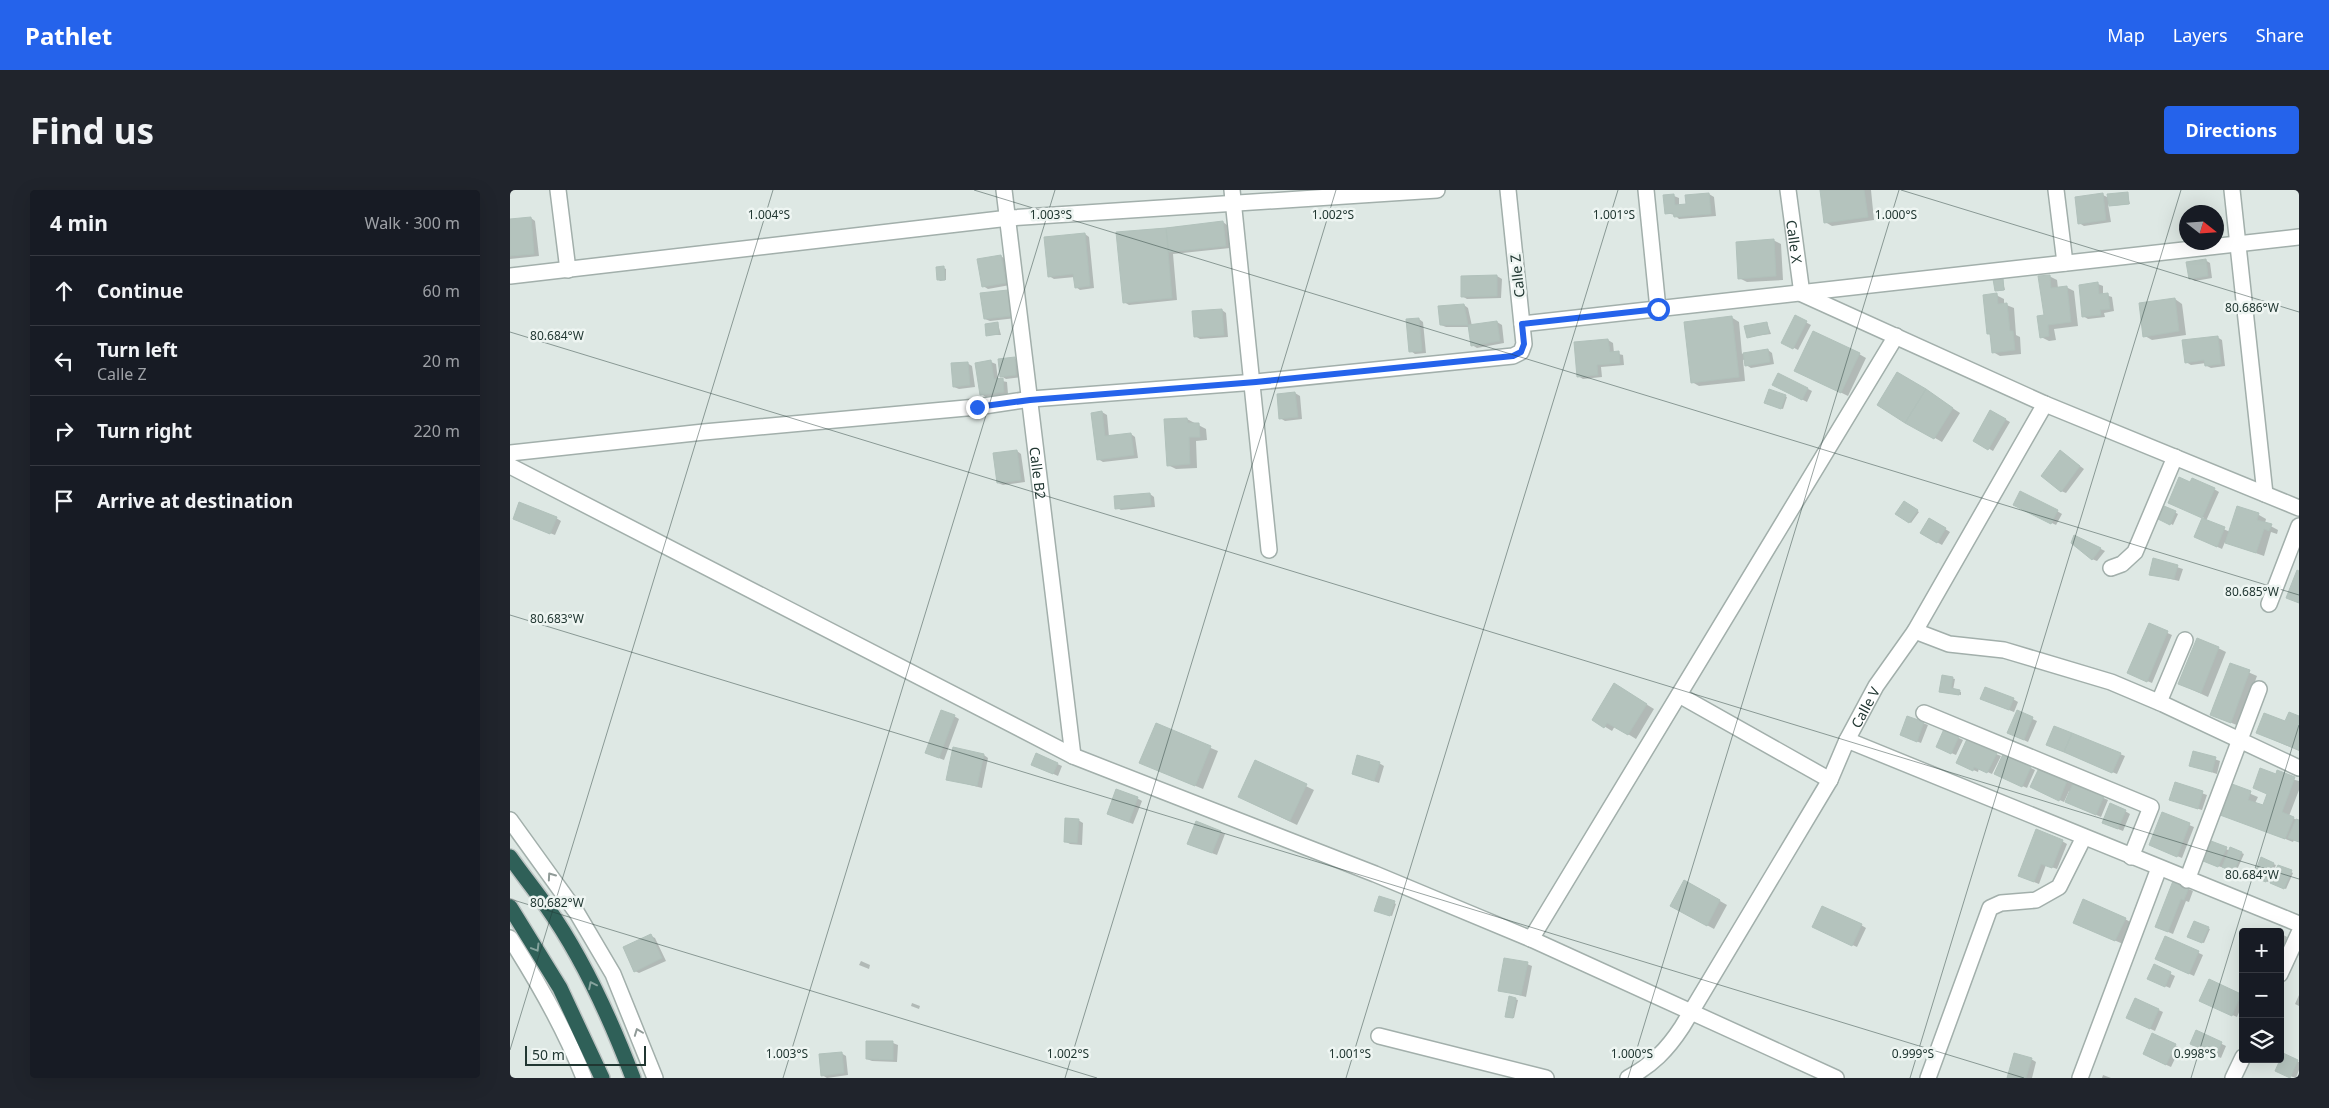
<!DOCTYPE html>
<meta charset="utf-8">
<style>
body{margin:0;font-family:"Noto Sans",sans-serif;background:#20242c;color:#f1f3f6}
.controls{position:absolute;right:15px;bottom:15px;display:grid;overflow:hidden;border-radius:5px;box-shadow:0 5px 20px #0002}
.controls button{width:45px;height:45px;display:grid;place-items:center;padding:0;border:0;border-bottom:1px solid #363941;background:#171b24;color:#f1f3f6;font:25px sans-serif}
.compass{position:absolute;left:1669px;top:15px;width:45px;height:45px;border-radius:50%;background:#171b24;box-shadow:0 5px 20px #0002;rotate:107deg}
.scale{position:absolute;left:15px;bottom:12px;width:121px;box-sizing:border-box;padding-left:5px;border:2px solid #213732;border-top:0;font-size:14px;line-height:18px;white-space:nowrap;color:#213732;-webkit-text-stroke:4px #eef5f2;paint-order:stroke}
.stop{position:absolute;width:15px;height:15px;margin:-11px;border:4px solid #2563eb;border-radius:50%;background:#fff}
.stop.end{background:#2563eb;border-color:#fff;box-shadow:0 1px 5px #0008}
.list{margin:0;padding:0;list-style:none}
h2{display:flex;justify-content:space-between;align-items:center;height:65px;margin:0;padding:0 20px;font-size:21px}
h2 small{font-size:16px;font-weight:400;color:#9ea1a6}
.list li{display:grid;grid-template-columns:32px 1fr auto;gap:15px;align-items:center;box-sizing:border-box;height:70px;padding:0 20px;border-top:1px solid #363941}
.list b{display:block;font-size:19px;white-space:nowrap}
.list p{margin:0;font-size:16px;white-space:nowrap;color:#9ea1a6}
.list em{font-size:16px;font-style:normal;color:#9ea1a6}
.icon{flex:none;width:28px;height:28px;fill:none;stroke:currentColor;stroke-width:2;stroke-linecap:round;stroke-linejoin:round}
.map{position:relative;flex:none;width:1789px;height:888px;overflow:hidden;border-radius:5px}
header{display:flex;align-items:center;gap:30px;box-sizing:border-box;height:70px;padding:0 25px;background:#2563eb;color:#fff}
header strong{font-size:24px}
nav{display:flex;gap:28px;margin-inline-start:auto;font-size:18px}
.intro{display:flex;align-items:center;justify-content:space-between;box-sizing:border-box;height:120px;padding:0 30px}
h1{margin:0;font-size:35px}
.button{padding:12px 22px;border-radius:5px;background:#2563eb;color:#fff;font-size:18px;font-weight:700}
main{display:flex;gap:30px;padding:0 30px}
aside{flex:1;background:#171b24;border-radius:5px;box-shadow:0 5px 20px #0002}
.map>svg:first-child{display:block}
.shadow{fill:#0003}
.building{fill:#b4c3bd;stroke:#b1c1bb}
.lines{fill:none;stroke-linecap:round;stroke-linejoin:round}
.street-casing{stroke:#a2afab;stroke-width:18}
.highway-casing{stroke:#bcc3c2;stroke-width:18}
.street{stroke:#fff;stroke-width:15}
.highway{stroke:#2f6058;stroke-width:15}
.oneway{stroke:#909b98}
.oneway2{stroke:#85a39d}
.route{stroke:#2563eb;stroke-width:6}
.ticks{fill:none;stroke:#213732;stroke-width:1;stroke-opacity:0.45}
.labels{text-anchor:middle;dominant-baseline:central;stroke-width:5;stroke-linejoin:round;paint-order:stroke}
.street-label{font-size:14px;fill:#213732;stroke:#eef5f2}
.ticks-label{font-size:12px;text-anchor:middle;fill:#213732;stroke:#eef5f2;stroke-width:5;stroke-linejoin:round;paint-order:stroke}
</style>
<header>
<strong>Pathlet</strong>
<nav><a>Map</a><a>Layers</a><a>Share</a></nav>
</header>
<div class="intro"><h1>Find us</h1><a class="button">Directions</a></div>
<main>
<aside>
<h2>4 min<small>Walk · 300 m</small></h2>
<ul class="list">
<li><svg class="icon" aria-label="ahead" viewBox="0 0 24 24"><path d="M12 20V5M6 11l6-6 6 6"/></svg><div><b>Continue</b></div><em>60 m</em></li>
<li><svg class="icon" aria-label="left" viewBox="0 0 24 24"><path d="M17 20v-9H6M10 6l-5 5 5 5"/></svg><div><b>Turn left</b><p>Calle Z</p></div><em>20 m</em></li>
<li><svg class="icon" aria-label="right" viewBox="0 0 24 24"><path d="M7 20v-9h11M14 6l5 5-5 5"/></svg><div><b>Turn right</b></div><em>220 m</em></li>
<li><svg class="icon" aria-label="arrive" viewBox="0 0 24 24"><path d="M6 21V4h12l-3 4 3 4H6"/></svg><div><b>Arrive at destination</b></div></li>
</ul>
</aside>
<div class="map">
<svg width="1789" height="888" viewBox="0 0 1789 888">
<rect width="100%" height="100%" fill="#dee8e4"/>
<!-- shadow -->
<path class="shadow" d="M1311 0H1361L1364 30 1322 36 1315 32Z
M1617 3 1620 14 1602 16 1598 14 1601 32 1574 36 1569 33 1593 5 1599 8Z
M1199 4 1204 7 1206 26 1169 29 1165 25 1156 23 1154 7 1164 6 1169 8V16L1178 15 1177 7Z
M21 28 25 31 29 66 0 69V30Z
M713 32 717 35 720 58 663 64 667 110 619 115 614 112 607 43Z
M575 44 579 47 584 98 570 100 566 97 565 87 544 89 539 86Z
M1263 50 1271 54 1273 90 1237 92 1229 88Z
M491 66 495 69 500 95 478 99 473 96Z
M1695 70 1700 73 1702 88 1685 91 1680 88Z
M434 78 436 79V90L430 91 428 89Z
M987 86 992 89 991 108 957 109 952 106Z
M1539 86 1547 90 1548 98 1556 97 1564 101 1568 136 1544 139 1546 150 1539 151 1531 147Z
M1492 89 1495 100 1488 101 1486 100Z
M1588 94 1593 96V104L1602 107 1604 121 1594 123 1595 127 1578 129 1573 126Z
M498 101 503 104 506 128 480 131 475 129Z
M1486 105 1494 109V114L1504 118 1506 145 1510 147 1511 164 1490 166 1483 162 1481 145 1478 143Z
M1665 109 1672 114 1676 145 1642 150 1635 146Z
M954 115 958 118 962 136 987 132 992 135 994 153 967 158 962 155 959 137H936L931 135Z
M712 120 716 123 718 147 690 149 685 146Z
M1221 127 1229 132 1232 164 1258 160 1262 163 1264 174 1241 178 1236 175 1235 169 1233 170 1235 191 1189 196 1182 192Z
M1286 127 1301 135 1288 160 1273 152Z
M909 129 913 132 916 163 905 164 901 161Z
M1257 133 1261 144 1238 147Z
M488 134 491 145H477Z
M1707 147 1712 150 1715 176 1701 178 1697 176 1696 173 1681 175 1676 172Z
M1098 150 1103 153 1104 163 1113 165 1114 175 1091 177 1092 187 1073 189 1068 186Z
M1349 164 1356 168 1338 206 1293 184Z
M504 168 509 171 511 187 496 189 491 186Z
M481 172 486 174 488 190 497 192 498 204 476 207 471 204Z
M457 173 462 176 465 197 449 199 444 197Z
M1269 184 1302 201 1297 212 1268 197Z
M1395 187 1450 223 1432 252 1368 215Z
M785 203 790 206 792 229 775 231 770 228Z
M1275 206 1277 207 1273 219 1257 214Z
M1480 221 1500 232 1483 261 1464 250Z
M592 222 597 225 599 247 621 244 625 247 628 268 593 272 588 269Z
M677 229 696 239 697 250 686 251 687 278 666 279 658 275Z
M507 261 511 264 515 292 493 295 488 293Z
M1555 265 1574 279 1556 303 1551 301Z
M1704 299 1709 302 1696 331 1720 342 1727 318 1749 325 1756 329 1755 333 1768 340 1767 344 1761 342 1754 366 1715 352 1712 359 1686 347 1694 328 1664 315Z
M640 304 644 307 645 317 611 320 607 318Z
M1394 313 1409 322 1401 333 1387 324Z
M1509 317 1547 321 1552 324 1546 335Z
M1655 317 1668 324 1663 335 1650 328Z
M46 328 51 331 45 345 9 331Z
M1419 329 1440 342 1432 355 1411 343Z
M1565 346 1595 361 1587 371 1582 369Z
M1644 370 1673 379 1669 391 1640 384Z
M1639 435 1662 445 1642 493 1623 485Z
M1708 458 1716 462 1698 507 1670 494Z
M1720 474 1747 486 1729 536 1702 525Z
M1433 486 1445 489 1443 500 1451 502V505L1432 502Z
M1105 495 1144 519 1126 549 1105 536 1102 541 1084 530Z
M1503 509 1508 512 1504 522 1476 511Z
M1507 522 1527 531 1518 552 1503 545Z
M444 526 449 529 434 570 421 565Z
M1789 528V561L1748 543 1776 533Z
M1413 533 1418 535 1411 553 1391 545Z
M646 535 708 561 693 599 631 573Z
M1435 541 1453 550 1446 565 1432 559Z
M1542 557 1610 564 1615 566 1607 584Z
M1684 562 1710 571 1707 584 1680 575Z
M1486 564 1491 566 1482 584 1469 578 1468 582 1452 575Z
M474 565 478 568 472 598 437 589Z
M527 565 552 576 548 586 528 577Z
M746 572 804 600 787 635 737 611Z
M869 573 874 576 869 593 843 584Z
M1521 578 1525 580 1517 598 1490 586Z
M1529 579 1598 610 1591 627 1561 614V602L1559 601 1554 612 1526 599Z
M1766 585 1789 591V600L1779 626 1789 631V652L1784 650 1783 652 1712 624 1722 596 1748 607 1745 613 1754 617Z
M1666 594 1697 605 1692 620 1666 612Z
M627 608 632 611 623 634 603 626Z
M1615 621 1620 624 1613 641 1598 635Z
M1652 624 1684 637 1672 668 1645 657Z
M568 630 573 633 572 655 560 654 555 651Z
M711 642 715 644 707 665 683 656Z
M1552 651 1557 654 1547 679 1536 675 1529 694 1514 688Z
M1721 658 1734 664 1726 682 1699 673 1716 659 1720 661Z
M1752 669 1766 675 1758 692 1745 686Z
M1781 682 1783 683 1776 699 1762 692Z
M1175 691 1217 715 1204 739 1162 716Z
M1664 692 1683 701 1679 712 1676 711 1663 744 1651 739Z
M884 713 886 714 882 726 868 721Z
M1615 729 1622 733 1613 754 1572 736Z
M1351 735 1356 738 1347 757 1308 739Z
M1698 738 1700 739 1694 753 1681 748Z
M1751 738 1765 742H1750Z
M1770 743 1777 747 1770 768Z
M141 746 145 748 156 771 129 783 125 781Z
M1656 747 1693 765 1684 786 1651 771Z
M351 771 360 775 359 779 349 775Z
M1017 774 1022 776 1016 807 990 800Z
M1644 776 1665 786 1660 798 1644 791Z
M1700 791 1733 806V813L1727 827 1696 813Z
M1789 805V816L1785 814Z
M1000 808 1008 810 1004 828 998 827Z
M1625 809 1653 822 1645 841 1622 830Z
M402 813 410 816 409 819 401 816Z
M1687 842 1716 856 1711 868 1686 856Z
M358 852 383 853 388 855 387 872 362 871 357 869Z
M1665 855 1670 858 1661 877 1639 867Z
M331 863 336 866 338 885 317 888 312 885Z
M1773 865 1789 872V880L1786 888 1771 883Z
M1521 869 1526 872 1522 888H1500Z
M1593 885 1601 888H1592Z"/>
<!-- building -->
<path class="building" d="M1310 0H1354L1358 27 1314 33Z
M1618 2 1619 14 1599 16 1597 4Z
M1199 3 1201 24 1164 27 1163 23 1155 24 1153 5 1164 4 1165 15 1176 14 1175 5Z
M1593 3 1596 30 1568 34 1565 7Z
M21 27 24 64 0 66V29Z
M713 31 716 56 659 62 656 38Z
M656 38 662 108 613 113 606 42Z
M575 43 580 96 565 98 563 84 538 87 534 47Z
M1264 49 1266 86 1228 89 1226 52Z
M491 65 496 93 472 97 467 69Z
M1696 69 1698 86 1679 89 1676 72Z
M434 76 435 90H427L426 77Z
M987 85V106L951 107V86Z
M1540 85 1541 98 1557 96 1561 132 1538 135 1539 146 1530 148 1527 126 1534 125 1528 86Z
M1493 88 1494 100 1485 101 1483 89Z
M1588 92 1589 104 1598 103 1600 119 1590 120 1591 125 1572 127 1569 95Z
M498 100 502 126 474 129 470 103Z
M1487 103 1488 114 1497 113 1500 141H1503L1505 160 1482 163 1480 144H1477L1473 105Z
M1665 108 1669 141 1633 147 1629 113Z
M954 114 958 135H930L928 116Z
M712 119 714 145 684 147 682 121Z
M1285 125 1297 131 1283 159 1271 153Z
M1222 126 1229 187 1181 193 1174 132Z
M909 128 912 161 899 162 896 129Z
M987 131 990 151 961 156 958 135Z
M488 132 489 144 476 146 475 134Z
M1257 132 1259 143 1237 148 1234 136Z
M1303 141 1350 163 1331 203 1284 181Z
M1708 146 1711 174 1695 176 1694 170 1675 173 1672 150Z
M1098 149 1100 162 1109 161 1110 173 1087 175 1088 185 1067 187 1064 152Z
M1258 159 1260 172 1235 176 1233 163Z
M505 167 506 185 490 187 488 169Z
M481 170 484 189 493 188 494 202 470 205 465 173Z
M458 172 460 195 443 197 441 173Z
M1387 182 1416 199 1395 233 1367 215Z
M1268 183 1298 198 1292 210 1262 195Z
M1259 199 1276 205 1271 219 1254 213Z
M1416 199 1443 218 1424 249 1395 233Z
M785 202 788 227 769 229 767 204Z
M1480 220 1496 229 1478 260 1463 251Z
M592 221 595 246 621 243 624 265 587 270 581 223Z
M677 228 678 233H689L690 247H679L680 274 657 276 654 229Z
M507 260 511 290 487 293 483 263Z
M1550 260 1570 276 1551 302 1531 286Z
M1669 287 1680 292 1682 288 1705 298 1692 328 1658 313Z
M1510 301 1548 320 1541 334 1503 315Z
M640 303 641 315 605 319 604 306Z
M1394 311 1408 320 1399 333 1385 324Z
M9 312 47 327 40 344 3 329Z
M1654 316 1666 321 1660 335 1648 329Z
M1727 316 1749 323 1747 330 1762 334 1759 341 1754 339 1746 363 1715 353Z
M1419 328 1436 338 1427 353 1410 343Z
M1692 328 1715 337 1707 357 1684 347Z
M1564 345 1591 358 1582 370 1561 353Z
M1643 368 1668 375 1664 389 1639 385Z
M1787 380 1789 381V413L1776 408Z
M1639 433 1658 441 1637 492 1617 483Z
M1687 448 1709 457 1691 503 1668 494Z
M1720 473 1740 480 1721 533 1700 525Z
M1432 485 1443 487 1441 498 1450 500 1449 505 1429 502Z
M1104 493 1137 514 1118 545 1097 533 1094 538 1082 530Z
M1475 497 1504 508 1499 520 1470 509Z
M431 520 445 525 429 568 415 563Z
M1507 520 1523 527 1514 550 1497 543Z
M1779 522 1789 526V560L1746 543 1754 523 1775 531Z
M1397 526 1414 532 1407 552 1390 545Z
M646 533 701 556 685 596 629 573Z
M1544 536 1562 543 1554 562 1536 555Z
M1434 539 1449 546 1441 564 1426 557Z
M1562 543 1611 563 1602 583 1554 562Z
M1457 549 1487 563 1477 583 1464 577 1463 581 1446 573Z
M443 557 474 564 467 596 436 590Z
M1683 561 1706 567 1702 582 1679 576Z
M526 563 548 573 543 584 521 575Z
M1493 564 1521 577 1512 597 1484 584Z
M847 565 870 572 864 591 842 584Z
M745 570 797 594 780 631 728 607Z
M1529 578 1557 591 1549 611 1520 597Z
M1750 578 1766 584 1767 580 1785 587 1772 622 1784 627 1775 649 1710 625 1722 594 1741 601 1738 610 1753 615 1757 604 1743 598Z
M1665 592 1693 601 1688 619 1659 610Z
M1563 593 1594 606 1586 625 1555 612Z
M606 599 628 607 619 632 597 624Z
M1600 613 1616 620 1608 639 1592 633Z
M1652 622 1680 633 1667 667 1639 655Z
M555 628 569 629 567 653 554 652Z
M1786 629 1789 630V652L1778 648Z
M686 631 711 641 702 663 677 654Z
M1526 639 1553 650 1542 678 1531 674 1524 692 1508 686Z
M1701 651 1717 657 1708 677 1693 671Z
M1720 657 1732 662 1724 682 1712 677Z
M1751 667 1764 673 1756 692 1743 687Z
M1768 675 1782 680 1774 699 1760 693Z
M1174 690 1210 710 1197 736 1160 716Z
M1663 691 1679 697 1674 710 1671 709 1658 742 1645 737Z
M869 706 885 711 880 726 864 721Z
M1573 709 1616 728 1605 751 1563 733Z
M1312 716 1352 734 1342 756 1302 737Z
M1684 731 1699 737 1692 753 1677 747Z
M141 744 152 768 124 782 113 757Z
M1655 746 1689 761 1679 784 1645 769Z
M994 768 1018 772 1011 805 988 801Z
M1644 774 1661 782 1655 797 1637 789Z
M1699 789 1731 804 1722 826 1689 811Z
M999 806 1006 808 1003 828 995 827Z
M1625 808 1649 819 1640 839 1616 828Z
M1686 840 1712 852 1706 866 1680 854Z
M1642 843 1666 854 1656 875 1633 864Z
M356 851H383V870L356 869Z
M332 862 334 883 311 886 309 864Z
M1504 863 1522 868 1516 888H1497Z
M1773 863 1788 870 1780 888 1765 881Z"/>
<g class="lines">
<defs>
<g id="street">
<path d="M48 0 58 80"/>
<path id="s1" d="M494 0 563 566"/>
<path d="M722 0 759 360"/>
<path d="M1136 0 1148 119"/>
<path id="s2" d="M1278 0 1292 104 1535 214 1789 318"/>
<path d="M1546 0 1555 73"/>
<path d="M1722 0 1755 304"/>
<path d="M0 86 499 28 927 0"/>
<path d="M1012 134 1789 47"/>
<path d="M0 263 194 242 467 217 521 209 746 192 1003 166 1011 162 1014 154 998 0"/>
<path d="M0 276 563 566 865 684 1021 749 1326 888"/>
<path d="M1601 378 1612 374 1625 362 1665 267"/>
<path d="M1759 414 1789 336"/>
<path d="M1405 441 1439 454 1494 460 1601 492 1653 514 1789 578"/>
<path d="M1169 505 1320 590"/>
<path d="M1649 512 1675 450"/>
<path d="M1414 523 1641 617 1621 667"/>
<path d="M1337 550 1789 734"/>
<path d="M0 630 67 723 103 784 145 888"/>
<path d="M1677 690 1749 499"/>
<path d="M0 748C28 792 55 839 74 888"/>
<path d="M1021 749 1386 146"/>
<path d="M1770 784 1789 743"/>
<path d="M869 846 1036 888"/>
<path id="s3" d="M1118 888C1142 875 1157 860 1172 837L1320 590 1337 550 1366 496 1405 441 1535 214"/>
<path d="M1418 888 1480 718 1491 713 1526 710 1549 697 1574 647"/>
<path d="M1570 888 1649 678"/>
<path d="M1723 888 1733 867"/>
</g>
<path id="highway" d="M0 667C12 684 25 700 37 717 73 768 101 830 123 888
M0 717 50 798 92 888"/>
</defs>
<!-- street casing -->
<use href="#street" class="street-casing"/>
<!-- highway casing -->
<use href="#highway" class="highway-casing"/>
<!-- street -->
<use href="#street" class="street"/>
<!-- highway -->
<use href="#highway" class="highway"/>
</g>
<!-- one-way arrows -->
<defs><path id="oneway-chevron" d="M-2-3.5L2.5 0L-2 3.5" fill="none" stroke-width="1.6" stroke-linecap="round" stroke-linejoin="round" transform="scale(1.25)"/></defs>
<g class="oneway">
<use href="#oneway-chevron" transform="translate(41 686) rotate(-125)"/>
<use href="#oneway-chevron" transform="translate(128 842) rotate(-111)"/>
</g>
<g class="oneway2">
<use href="#oneway-chevron" transform="translate(26 758) rotate(59)"/>
<use href="#oneway-chevron" transform="translate(82 795) rotate(-116)"/>
</g>
<g class="lines">
<!-- route -->
<path class="route" d="M467 217 520 210 746 192 1003 166 1011 162 1014 154 1012 134 1148 119"/>
</g>
<!-- ticks -->
<path class="ticks" d="M464 0 1789 405M1391 0 1789 122M0 142 1789 689M0 425 1514 888M0 709 587 888M0 860 263 0M273 888 545 0M555 888 826 0M836 888 1108 0M1118 888 1389 0M1400 888 1671 0M1681 888 1789 535"/>
<g class="labels">
<!-- street labels -->
<g class="street-label">
<text stroke="none"><textPath href="#s2" startOffset="52">Calle X</textPath></text>
<text transform="translate(1007 86) rotate(-96)">Calle Z</text>
<text stroke="none"><textPath href="#s1" startOffset="285">Calle B2</textPath></text>
<text stroke="none"><textPath href="#s3" startOffset="444">Calle V</textPath></text>
</g>
</g>
<g class="ticks-label">
<text x="259" y="29">1.004°S</text>
<text x="541" y="29">1.003°S</text>
<text x="823" y="29">1.002°S</text>
<text x="1104" y="29">1.001°S</text>
<text x="1386" y="29">1.000°S</text>
<text x="1742" y="122">80.686°W</text>
<text x="47" y="150">80.684°W</text>
<text x="1742" y="406">80.685°W</text>
<text x="47" y="433">80.683°W</text>
<text x="1742" y="689">80.684°W</text>
<text x="47" y="717">80.682°W</text>
<text x="277" y="868">1.003°S</text>
<text x="558" y="868">1.002°S</text>
<text x="840" y="868">1.001°S</text>
<text x="1122" y="868">1.000°S</text>
<text x="1403" y="868">0.999°S</text>
<text x="1685" y="868">0.998°S</text>
</g>
</svg>
<div class="controls">
<button>+</button>
<button>−</button>
<button><svg class="icon" aria-label="layers" viewBox="0 0 24 24"><path d="M12 4l9 5-9 5-9-5zM3 14l9 5 9-5"/></svg></button>
</div>
<svg class="compass" viewBox="-18 -18 36 36"><path d="M0-13l5 13h-10z" fill="#e53935"/><path d="M0 13l5-13h-10z" fill="#9ea1a6"/></svg>
<div class="scale">50 m</div>
<div class="stop" style="left:1148px;top:119px"></div>
<div class="stop end" style="left:467px;top:217px"></div>
</div>
</main>
